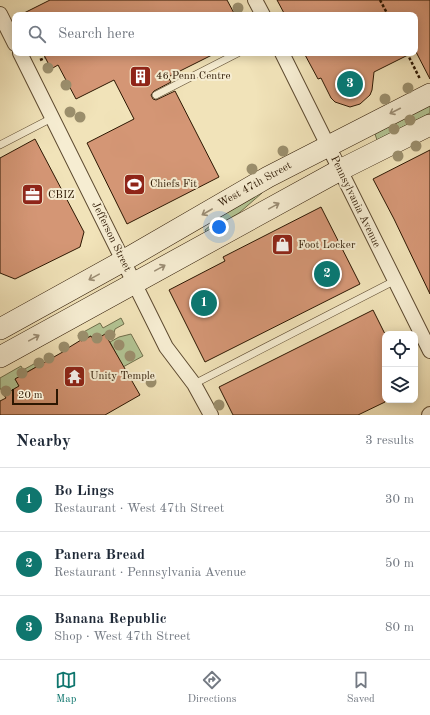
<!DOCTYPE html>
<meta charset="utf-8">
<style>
body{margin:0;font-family:"Old Standard TT",serif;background:#f6f6f7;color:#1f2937}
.controls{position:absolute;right:12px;bottom:12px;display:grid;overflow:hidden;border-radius:8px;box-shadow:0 2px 10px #0003}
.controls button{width:36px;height:36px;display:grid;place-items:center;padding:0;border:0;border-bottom:1px solid #e0e1e3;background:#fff;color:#1f2937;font:20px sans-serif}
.scale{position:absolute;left:12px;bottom:10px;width:46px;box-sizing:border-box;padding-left:4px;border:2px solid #2c1702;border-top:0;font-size:11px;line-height:14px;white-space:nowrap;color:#2c1702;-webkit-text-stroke:3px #f6edd2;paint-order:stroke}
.you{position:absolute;left:219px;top:227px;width:14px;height:14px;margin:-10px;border:3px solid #fff;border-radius:50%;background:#1a73e8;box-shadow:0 0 0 6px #1a73e833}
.badge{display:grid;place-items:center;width:26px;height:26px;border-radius:50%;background:#0f766e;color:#fff;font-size:13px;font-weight:700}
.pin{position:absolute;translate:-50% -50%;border:2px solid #fff;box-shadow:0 1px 4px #0006}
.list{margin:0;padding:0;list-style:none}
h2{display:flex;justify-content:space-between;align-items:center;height:52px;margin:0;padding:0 16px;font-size:17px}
h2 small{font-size:13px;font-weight:400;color:#747a83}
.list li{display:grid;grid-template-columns:26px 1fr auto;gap:12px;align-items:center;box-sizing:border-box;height:64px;padding:0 16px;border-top:1px solid #e0e1e3}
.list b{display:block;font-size:15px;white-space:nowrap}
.list p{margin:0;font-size:13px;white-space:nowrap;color:#747a83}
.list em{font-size:13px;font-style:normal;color:#747a83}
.icon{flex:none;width:22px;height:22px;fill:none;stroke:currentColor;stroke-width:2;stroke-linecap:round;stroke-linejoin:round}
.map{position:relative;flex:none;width:430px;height:415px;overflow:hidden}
.search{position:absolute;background:#fff;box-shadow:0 2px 10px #0003;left:12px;right:12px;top:12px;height:44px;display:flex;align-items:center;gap:10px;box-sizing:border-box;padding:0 14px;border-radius:8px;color:#747a83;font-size:15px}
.sheet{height:244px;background:#fff}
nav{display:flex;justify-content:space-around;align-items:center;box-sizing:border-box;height:56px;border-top:1px solid #e0e1e3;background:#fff;font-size:11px;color:#747a83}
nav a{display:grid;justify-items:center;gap:2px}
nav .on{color:#0f766e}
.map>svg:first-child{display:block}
.green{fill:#b3c594;stroke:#706e4b}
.building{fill:#d49675;stroke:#2c1702}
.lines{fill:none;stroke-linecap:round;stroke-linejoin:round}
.service-casing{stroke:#5d4a30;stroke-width:8}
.minor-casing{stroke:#5d4a30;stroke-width:16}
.secondary-casing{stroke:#2c1702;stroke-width:22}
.path{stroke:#2c1702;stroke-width:2.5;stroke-dasharray:3 2;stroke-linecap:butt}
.service{stroke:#f6edd2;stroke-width:7}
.minor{stroke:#f6edd2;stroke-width:14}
.secondary{stroke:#f6edd2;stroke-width:21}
.tree{fill:#9b8f6d}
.oneway{stroke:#9b8d74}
.labels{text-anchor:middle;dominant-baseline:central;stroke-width:4;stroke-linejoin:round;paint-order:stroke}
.poi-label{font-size:11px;fill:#2c1702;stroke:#f6edd2;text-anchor:start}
.street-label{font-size:11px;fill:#2c1702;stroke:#f6edd2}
</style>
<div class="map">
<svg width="430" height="415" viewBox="0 0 430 415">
<rect width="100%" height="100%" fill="#f1e3b9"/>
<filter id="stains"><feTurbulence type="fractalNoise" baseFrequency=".005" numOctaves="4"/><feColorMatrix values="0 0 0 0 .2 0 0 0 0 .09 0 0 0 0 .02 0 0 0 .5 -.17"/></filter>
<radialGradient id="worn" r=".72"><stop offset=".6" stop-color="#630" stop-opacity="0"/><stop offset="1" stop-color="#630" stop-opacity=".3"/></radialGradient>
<!-- green -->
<path class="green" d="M430 106V113L377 140 375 134Z
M260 191 262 193 239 213 206 232 205 230 229 210Z
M121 318 124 324 115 329 114 333 115 335 108 339 94 341 91 336 81 341 78 335 100 323 103 328Z
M131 334 143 356 123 367 110 342 119 337Z
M41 360 43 363 15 379 19 386 4 395 0 388V378L21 366 23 370Z"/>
<!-- building -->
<path class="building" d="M50 0H227L235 15H20Z
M277 0H430V79L415 50V15H285Z
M43 53H216L168 77 171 82 154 91 151 95 153 99 156 100 175 91 219 177 127 224 87 143 134 119 114 80 76 99 58 65 51 69Z
M304 53H412L374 72 372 90 370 95 360 104 350 107 335 102 331 98 321 78 318 79Z
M35 139 84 232 80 247 15 279 0 273V158Z
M430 150V294L394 219 373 179Z
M321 207 360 284 205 362 169 290 225 261 223 257Z
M373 310 385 334V402L358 415H233L219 387Z
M105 334 140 395 105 415H0V401L6 398 4 395 19 386 15 379 68 349V348L81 340V341L91 336 94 341Z"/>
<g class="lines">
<defs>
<path id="service" d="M156 95 238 53
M0 145 52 118
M194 384 394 281"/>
<path id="minor" d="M255 0 263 15
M0 14 15 44
M20 53 166 347 194 384 211 415
M282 53 430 351
M429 415 430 414"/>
<path id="secondary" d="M0 329 123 261 268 177 430 94
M0 357 340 170 430 125"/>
</defs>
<!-- service casing -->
<use href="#service" class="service-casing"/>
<!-- minor casing -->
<use href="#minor" class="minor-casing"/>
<!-- secondary casing -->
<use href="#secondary" class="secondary-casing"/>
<!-- path -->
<path class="path" d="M380 0 388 15
M407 53 420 79
M40 60 45 58"/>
<!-- service -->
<use href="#service" class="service"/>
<!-- minor -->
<use href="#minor" class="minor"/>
<!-- secondary -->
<use href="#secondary" class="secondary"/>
</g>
<!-- trees -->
<g class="tree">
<circle cx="238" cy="8" r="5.5"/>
<circle cx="48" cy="68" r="5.5"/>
<circle cx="66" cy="85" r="5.5"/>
<circle cx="408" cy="88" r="5.5"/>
<circle cx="385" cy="99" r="5.5"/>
<circle cx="70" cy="112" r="5.5"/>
<circle cx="80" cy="117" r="5.5"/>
<circle cx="410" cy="120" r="5.5"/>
<circle cx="394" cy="129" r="5.5"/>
<circle cx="416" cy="146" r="5.5"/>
<circle cx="283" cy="151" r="5.5"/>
<circle cx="398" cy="156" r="5.5"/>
<circle cx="252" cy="169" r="5.5"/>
<circle cx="110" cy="335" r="5.5"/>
<circle cx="83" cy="336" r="5.5"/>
<circle cx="97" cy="338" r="5.5"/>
<circle cx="119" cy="345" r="5.5"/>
<circle cx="64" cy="347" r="5.5"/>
<circle cx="130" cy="356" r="5.5"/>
<circle cx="49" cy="358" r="5.5"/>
<circle cx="39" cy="363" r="5.5"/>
<circle cx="22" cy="373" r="5.5"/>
<circle cx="151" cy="382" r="5.5"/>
<circle cx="6" cy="391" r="5.5"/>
<circle cx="219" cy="405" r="5.5"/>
</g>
<!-- one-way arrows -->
<defs><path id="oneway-shaft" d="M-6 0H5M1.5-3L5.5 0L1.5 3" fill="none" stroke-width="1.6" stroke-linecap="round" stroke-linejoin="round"/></defs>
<g class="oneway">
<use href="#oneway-shaft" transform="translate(395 111) rotate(153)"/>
<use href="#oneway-shaft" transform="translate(274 206) rotate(-29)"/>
<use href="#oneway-shaft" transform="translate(207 212) rotate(150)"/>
<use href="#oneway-shaft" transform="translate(160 268) rotate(-29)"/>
<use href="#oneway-shaft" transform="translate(94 277) rotate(151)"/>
<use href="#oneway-shaft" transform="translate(34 338) rotate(-29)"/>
</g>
<!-- icons -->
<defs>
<symbol id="building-square" viewBox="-11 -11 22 22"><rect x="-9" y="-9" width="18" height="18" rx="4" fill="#8f2418" stroke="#f6edd2"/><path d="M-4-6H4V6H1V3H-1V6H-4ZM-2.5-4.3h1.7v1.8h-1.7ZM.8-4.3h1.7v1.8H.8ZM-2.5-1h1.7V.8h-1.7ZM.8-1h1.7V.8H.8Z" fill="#fff"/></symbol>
<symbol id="stadium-square" viewBox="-11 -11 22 22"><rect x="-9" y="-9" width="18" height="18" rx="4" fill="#8f2418" stroke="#f6edd2"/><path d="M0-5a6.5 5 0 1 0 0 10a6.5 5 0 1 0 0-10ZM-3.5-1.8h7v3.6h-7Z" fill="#fff"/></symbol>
<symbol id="office-square" viewBox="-11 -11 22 22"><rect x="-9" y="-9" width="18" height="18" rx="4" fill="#8f2418" stroke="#f6edd2"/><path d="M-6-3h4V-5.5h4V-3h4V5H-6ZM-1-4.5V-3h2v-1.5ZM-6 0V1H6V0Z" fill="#fff"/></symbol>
<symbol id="shop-square" viewBox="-11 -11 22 22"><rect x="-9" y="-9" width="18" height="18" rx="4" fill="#8f2418" stroke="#f6edd2"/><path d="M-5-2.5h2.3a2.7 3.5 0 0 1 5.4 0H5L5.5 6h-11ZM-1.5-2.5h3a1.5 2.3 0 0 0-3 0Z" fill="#fff"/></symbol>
<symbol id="temple-square" viewBox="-11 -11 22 22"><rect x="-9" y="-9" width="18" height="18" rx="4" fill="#8f2418" stroke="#f6edd2"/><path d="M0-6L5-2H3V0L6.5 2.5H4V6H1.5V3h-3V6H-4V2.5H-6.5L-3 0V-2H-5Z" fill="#fff"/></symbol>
</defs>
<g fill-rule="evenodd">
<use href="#building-square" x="128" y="64" width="25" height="25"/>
<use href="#stadium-square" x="122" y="172" width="25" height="25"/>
<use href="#office-square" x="20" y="182" width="25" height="25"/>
<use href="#shop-square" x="270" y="232" width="25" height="25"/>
<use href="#temple-square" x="62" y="364" width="25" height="25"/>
</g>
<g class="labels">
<!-- poi labels -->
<g class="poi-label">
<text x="156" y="76">46 Penn Centre</text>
<text x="150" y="184">Chiefs Fit</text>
<text x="48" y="195">CBIZ</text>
<text x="298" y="245">Foot Locker</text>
<text x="90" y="376">Unity Temple</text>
</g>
<!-- street labels -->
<g class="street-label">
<text transform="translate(255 185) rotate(-29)">West 47th Street</text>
<text transform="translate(355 202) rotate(64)">Pennsylvania Avenue</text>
<text transform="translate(111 237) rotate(64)">Jefferson Street</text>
</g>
</g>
<rect width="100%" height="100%" filter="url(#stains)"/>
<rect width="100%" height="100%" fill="url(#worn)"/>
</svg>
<div class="controls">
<button><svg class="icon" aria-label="locate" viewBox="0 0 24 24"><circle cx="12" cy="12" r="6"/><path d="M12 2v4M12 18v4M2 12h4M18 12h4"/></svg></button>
<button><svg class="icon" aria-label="layers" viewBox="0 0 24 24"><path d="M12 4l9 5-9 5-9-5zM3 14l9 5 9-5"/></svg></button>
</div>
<div class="scale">20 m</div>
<div class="you"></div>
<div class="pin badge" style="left:204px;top:303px">1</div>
<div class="pin badge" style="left:327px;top:274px">2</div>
<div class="pin badge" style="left:350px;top:84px">3</div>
<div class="search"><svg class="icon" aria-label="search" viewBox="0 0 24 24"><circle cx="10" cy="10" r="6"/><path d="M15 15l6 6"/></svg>Search here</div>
</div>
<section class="sheet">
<h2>Nearby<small>3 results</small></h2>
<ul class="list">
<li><span class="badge">1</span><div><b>Bo Lings</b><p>Restaurant · West 47th Street</p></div><em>30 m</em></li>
<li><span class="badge">2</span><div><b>Panera Bread</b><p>Restaurant · Pennsylvania Avenue</p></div><em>50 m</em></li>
<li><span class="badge">3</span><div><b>Banana Republic</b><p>Shop · West 47th Street</p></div><em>80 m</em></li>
</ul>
</section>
<nav>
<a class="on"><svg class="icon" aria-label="map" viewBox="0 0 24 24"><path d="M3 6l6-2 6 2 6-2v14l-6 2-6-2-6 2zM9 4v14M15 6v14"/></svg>Map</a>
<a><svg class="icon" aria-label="directions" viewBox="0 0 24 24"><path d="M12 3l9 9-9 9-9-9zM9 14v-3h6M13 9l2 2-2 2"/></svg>Directions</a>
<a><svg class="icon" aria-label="saved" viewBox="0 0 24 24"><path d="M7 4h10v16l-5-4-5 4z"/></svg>Saved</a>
</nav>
